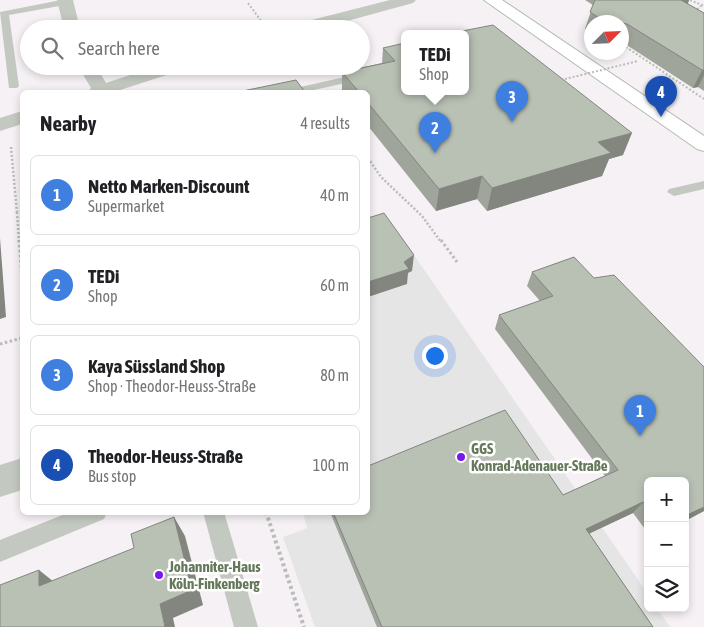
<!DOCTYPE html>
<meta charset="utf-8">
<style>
body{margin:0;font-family:"Asap Condensed",sans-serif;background:#f2f2f2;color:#202124}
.controls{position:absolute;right:15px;bottom:15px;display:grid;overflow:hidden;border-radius:8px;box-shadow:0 2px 8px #0003}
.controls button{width:45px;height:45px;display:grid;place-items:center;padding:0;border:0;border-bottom:1px solid #e0e0e0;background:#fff;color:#202124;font:25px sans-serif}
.compass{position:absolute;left:584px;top:15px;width:45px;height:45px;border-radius:50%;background:#fff;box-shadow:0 2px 8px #0003;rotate:66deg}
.you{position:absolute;left:434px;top:355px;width:18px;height:18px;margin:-12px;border:4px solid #fff;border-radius:50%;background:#1a73e8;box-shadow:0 0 0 8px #1a73e833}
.badge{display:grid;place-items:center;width:32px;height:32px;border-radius:50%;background:#ea580c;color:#fff;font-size:16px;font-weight:700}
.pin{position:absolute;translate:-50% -41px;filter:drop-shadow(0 1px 2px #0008)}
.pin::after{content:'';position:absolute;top:26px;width:18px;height:15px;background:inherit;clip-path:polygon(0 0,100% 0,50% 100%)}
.popup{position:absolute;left:401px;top:30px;width:68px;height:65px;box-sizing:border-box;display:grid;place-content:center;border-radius:8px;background:#fff;filter:drop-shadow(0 1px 4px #0005);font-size:16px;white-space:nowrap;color:#757577}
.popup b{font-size:19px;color:#202124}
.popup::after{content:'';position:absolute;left:50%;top:100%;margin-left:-10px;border:10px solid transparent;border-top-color:#fff}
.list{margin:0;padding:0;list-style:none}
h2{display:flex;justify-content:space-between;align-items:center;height:65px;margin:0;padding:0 20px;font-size:21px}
h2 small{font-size:16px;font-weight:400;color:#757577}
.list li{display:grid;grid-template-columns:32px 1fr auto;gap:15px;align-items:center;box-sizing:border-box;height:80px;margin:0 10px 10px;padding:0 10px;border:1px solid #e0e0e0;border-radius:8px}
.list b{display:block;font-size:19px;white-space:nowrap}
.list p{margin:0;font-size:16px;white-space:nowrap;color:#757577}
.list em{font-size:16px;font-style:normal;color:#757577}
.icon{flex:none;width:28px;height:28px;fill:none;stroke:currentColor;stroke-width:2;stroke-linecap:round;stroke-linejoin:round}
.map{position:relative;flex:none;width:704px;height:627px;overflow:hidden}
.search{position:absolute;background:#fff;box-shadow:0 2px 8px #0003;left:20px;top:20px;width:350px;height:55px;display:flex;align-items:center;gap:12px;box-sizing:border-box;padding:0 18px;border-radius:28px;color:#757577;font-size:19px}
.panel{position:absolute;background:#fff;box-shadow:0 2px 8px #0003;left:20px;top:90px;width:350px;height:425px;border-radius:8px}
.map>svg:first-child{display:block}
.built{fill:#e6e5e6}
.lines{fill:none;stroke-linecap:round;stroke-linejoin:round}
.secondary-casing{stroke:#b4bcb0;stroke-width:2}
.path-far3{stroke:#b8bdb6;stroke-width:2;stroke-dasharray:2 2;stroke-linecap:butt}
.path-far2{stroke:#b8bdb6;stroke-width:2.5;stroke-dasharray:2 2;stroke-linecap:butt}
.path-far1{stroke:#b8bdb6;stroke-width:3;stroke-dasharray:2.5 2.5;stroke-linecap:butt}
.path{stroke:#b8bdb6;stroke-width:4;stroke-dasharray:3 3;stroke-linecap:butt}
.lane{fill:#c3c9c0;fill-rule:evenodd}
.street{fill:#c3c9c0;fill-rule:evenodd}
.secondary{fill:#fff;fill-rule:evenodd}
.path-bridge{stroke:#b8bdb6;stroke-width:2;stroke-dasharray:2 2;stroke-linecap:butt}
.wall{fill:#9fa59b}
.shaded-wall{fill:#82867e}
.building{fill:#b9c0b4;stroke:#82867e}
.poi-dot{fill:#7916f1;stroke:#fff;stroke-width:2}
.labels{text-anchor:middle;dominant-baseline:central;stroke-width:5;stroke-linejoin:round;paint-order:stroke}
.near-poi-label{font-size:15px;font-weight:bold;fill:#65795a;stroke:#fff;text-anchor:start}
</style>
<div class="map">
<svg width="704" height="627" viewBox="0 0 704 627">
<rect width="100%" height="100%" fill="#f6f1f5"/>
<!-- built -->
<path class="built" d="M368 222 392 225 405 242 648 594V608H657L670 627H315L283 537 307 528 303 513 368 512Z"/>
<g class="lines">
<defs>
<path id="secondary" d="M484 0H502L704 136V151L697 149Z"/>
</defs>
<!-- secondary casing -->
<use href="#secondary" class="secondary-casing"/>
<!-- path-far3 -->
<path class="path-far3" d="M690 0 704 6
M248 3 267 29
M694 12 701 6
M622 48 626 47 704 99"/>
<!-- path-far2 -->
<path class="path-far2" d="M11 147 17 213
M368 158 381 177 422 216 441 242
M19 242 17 213 22 212"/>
<!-- path-far1 -->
<path class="path-far1" d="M19 240 22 277
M441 240 457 262
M0 344 22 338"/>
<!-- path -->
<path class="path" d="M266 512 304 627"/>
<!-- lane -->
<path class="lane" d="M61 0H68L70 2 65 5 9 15 19 86 17 88H9L0 12Z
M337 66H348L357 79 356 81 304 92H285L291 89 345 77Z
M704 181V189L674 196 667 192 669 189Z
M70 512H107L104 519 0 562V540Z
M203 512H224L258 627H234Z"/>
<!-- street -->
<path class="street" d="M57 0H73L80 29H64Z
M390 0H416L413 3 318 29H290L292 25Z
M78 66H96L106 83 157 66H185L182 70 114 92H88L91 88Z
M22 111V124L0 131V118Z
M22 458V490L0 497V465Z"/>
<!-- secondary -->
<use href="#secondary" class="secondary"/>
<!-- path-bridge -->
<path class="path-bridge" d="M561 80 638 61"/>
</g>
<!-- wall -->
<path class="wall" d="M585 0H689L688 4 704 13V91L698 87 693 88 622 42V22H592V34L585 29 593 5Z
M383 48 623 155 609 159 602 176 487 211 477 199 436 211 368 126V92H342V72L382 63Z
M574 257 704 511 685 521V481H648V533L633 513 589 533 653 627H377L330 512H368L563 495 605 476 495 329 499 315 540 301 527 286 532 272Z"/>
<!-- shaded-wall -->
<path class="shaded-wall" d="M678 0H689L683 15Z
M702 70H704V75L698 87 693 88Z
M632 133 623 155 609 159 602 176 487 211 492 188 598 142Z
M482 176 477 199 436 211 439 189Z
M0 238 6 317 0 319Z
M414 255 412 271 408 273 407 284 368 297V282L404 262Z
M643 502 633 513 578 539 586 529Z
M704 507V511L685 521V516Z
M174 517 185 536 203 605 173 618 175 627H165L160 604Z
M39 570 59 586H39Z"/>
<!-- building -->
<path class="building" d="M595 0H682H681L704 13V70H702L627 24 602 20 590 12Z
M493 25 632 133 598 142 611 153 492 188 482 176 439 189 368 103V92H359L342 72 395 61 383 48 405 43V92H465V34H447Z
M296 80 305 92H238Z
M384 213 414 255 404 262 409 269 368 282V218Z
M574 257 594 278 614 275 704 367V507L685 516V481H648V509L643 502 586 529 653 627H382L333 512H368V466L505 410 563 495 618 470 499 315 553 296 532 272Z
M174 517 192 590 160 604 165 627H0V585L39 570V586L134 548 131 534Z"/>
<!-- markers -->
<g class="poi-dot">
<circle cx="461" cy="457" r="5"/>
<circle cx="159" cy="575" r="5"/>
</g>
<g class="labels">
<!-- near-poi labels -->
<g class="near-poi-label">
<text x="471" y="448">GGS<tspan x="471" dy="17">Konrad-Adenauer-Straße</tspan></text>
<text x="169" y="566">Johanniter-Haus<tspan x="169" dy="17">Köln-Finkenberg</tspan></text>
</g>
</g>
</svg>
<div class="controls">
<button>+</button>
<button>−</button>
<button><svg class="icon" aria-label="layers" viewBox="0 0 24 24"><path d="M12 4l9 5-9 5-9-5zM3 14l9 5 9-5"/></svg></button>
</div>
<svg class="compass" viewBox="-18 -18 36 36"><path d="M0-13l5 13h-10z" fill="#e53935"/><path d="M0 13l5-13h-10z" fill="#757577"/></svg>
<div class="you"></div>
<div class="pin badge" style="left:640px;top:436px;background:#3f7fe0">1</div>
<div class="pin badge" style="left:435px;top:153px;background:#3f7fe0">2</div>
<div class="popup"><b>TEDi</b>Shop</div>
<div class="pin badge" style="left:512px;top:122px;background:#3f7fe0">3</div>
<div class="pin badge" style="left:661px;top:117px;background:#1a4fb4">4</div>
<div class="search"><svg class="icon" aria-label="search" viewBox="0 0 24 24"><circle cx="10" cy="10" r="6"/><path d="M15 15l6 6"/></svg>Search here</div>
<section class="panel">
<h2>Nearby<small>4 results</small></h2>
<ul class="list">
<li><span class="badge" style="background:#3f7fe0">1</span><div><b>Netto Marken-Discount</b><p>Supermarket</p></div><em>40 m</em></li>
<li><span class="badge" style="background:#3f7fe0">2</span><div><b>TEDi</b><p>Shop</p></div><em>60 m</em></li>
<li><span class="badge" style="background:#3f7fe0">3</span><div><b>Kaya Süssland Shop</b><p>Shop · Theodor-Heuss-Straße</p></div><em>80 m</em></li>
<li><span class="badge" style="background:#1a4fb4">4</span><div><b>Theodor-Heuss-Straße</b><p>Bus stop</p></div><em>100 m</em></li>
</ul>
</section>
</div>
